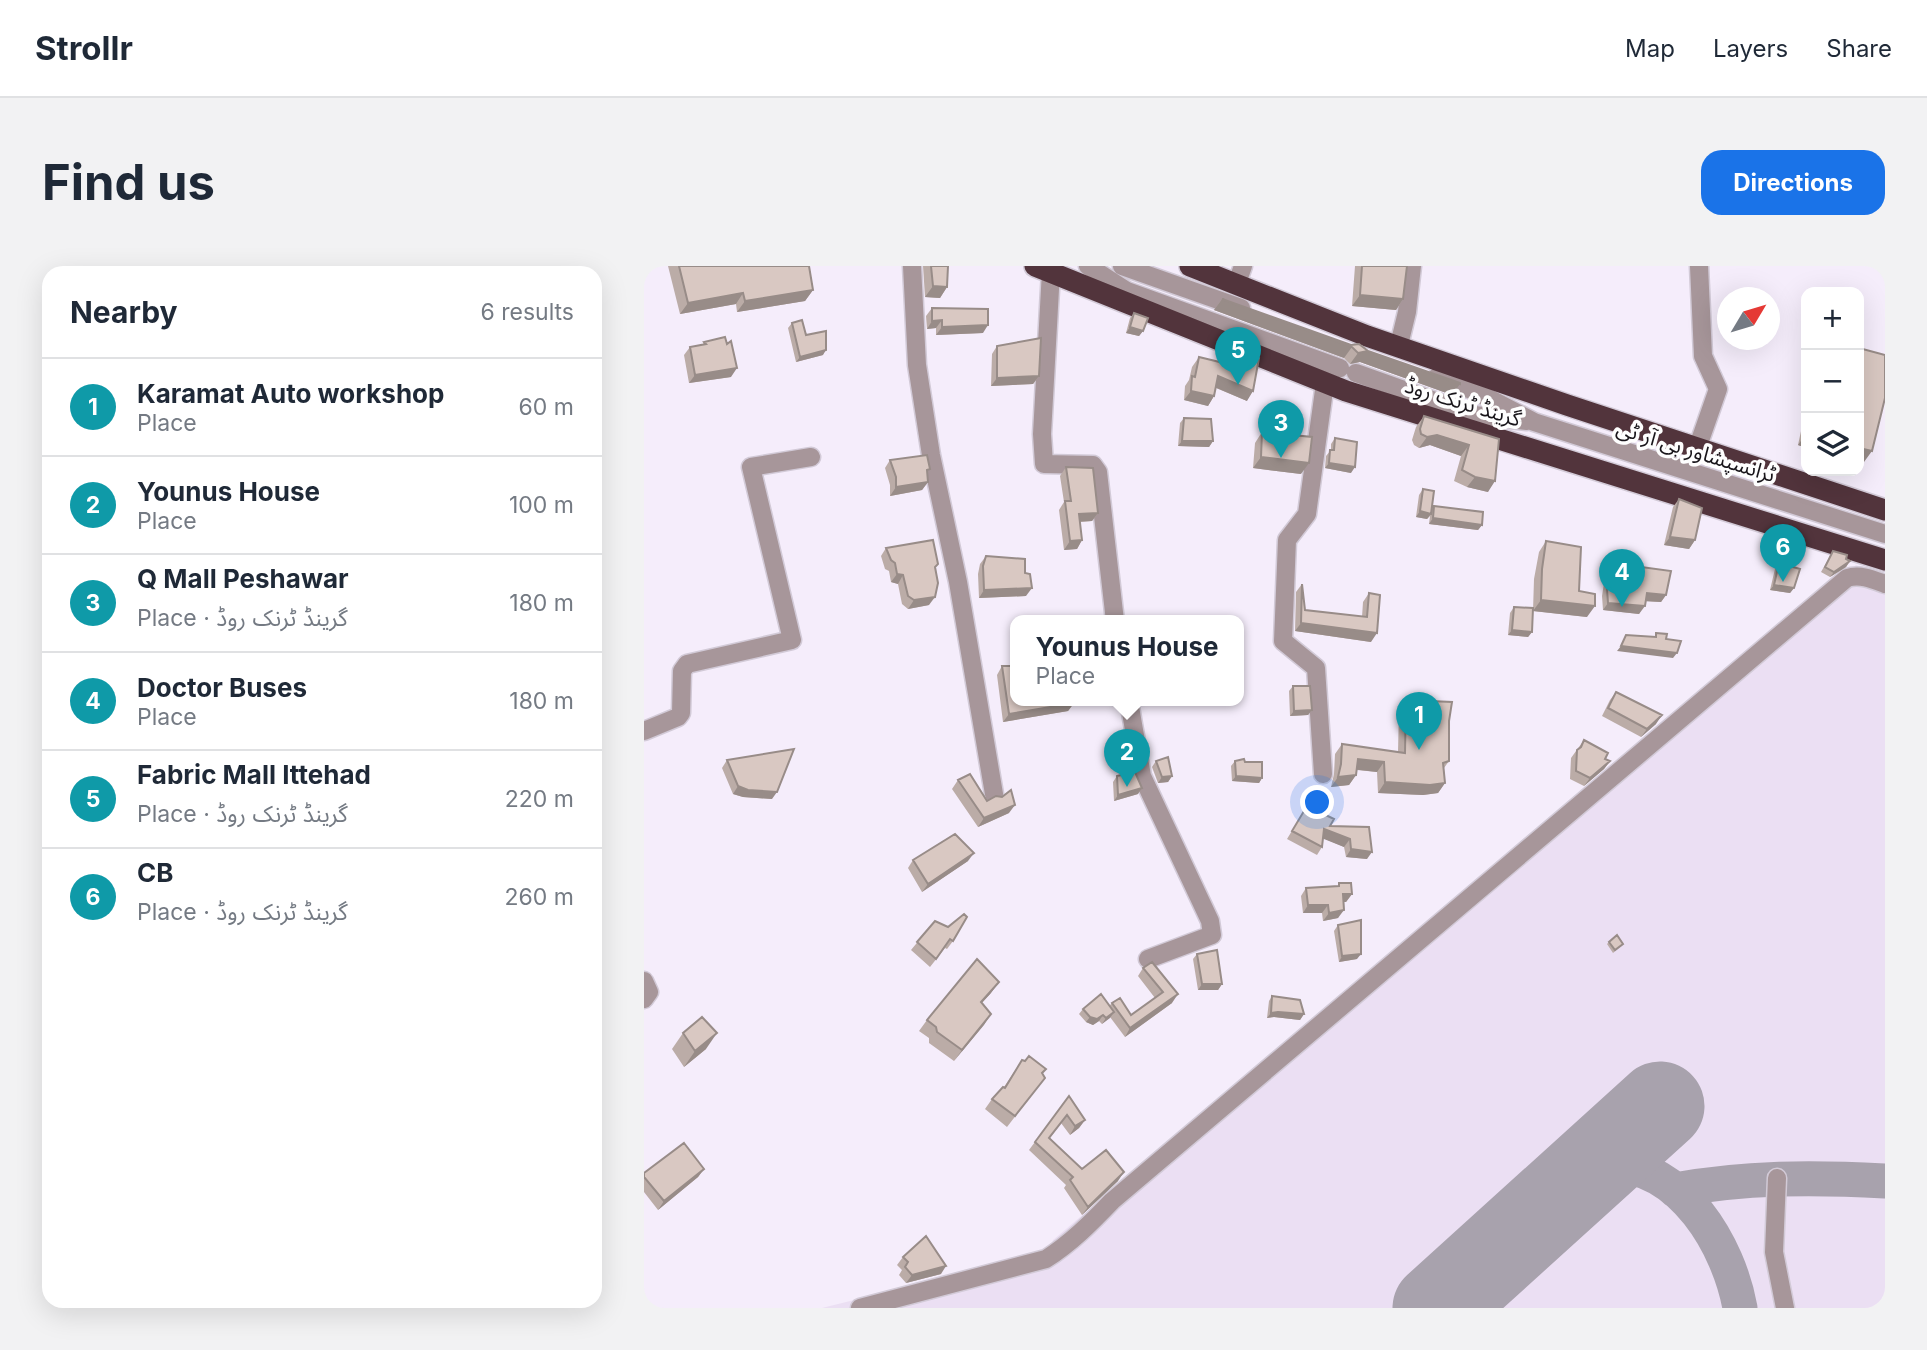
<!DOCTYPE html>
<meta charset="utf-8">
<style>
body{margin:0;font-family:Inter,"Noto Sans Arabic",sans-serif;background:#f2f2f3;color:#1f2937}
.controls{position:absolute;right:21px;top:21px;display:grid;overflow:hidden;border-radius:14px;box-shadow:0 7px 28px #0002}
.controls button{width:63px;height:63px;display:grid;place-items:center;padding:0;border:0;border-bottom:2px solid #e0e1e3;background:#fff;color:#1f2937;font:35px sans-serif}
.compass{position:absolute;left:1073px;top:21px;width:63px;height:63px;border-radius:50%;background:#fff;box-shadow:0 7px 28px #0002;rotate:52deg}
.you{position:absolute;left:674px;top:537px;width:24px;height:24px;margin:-18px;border:5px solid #fff;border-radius:50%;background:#1a73e8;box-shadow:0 0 0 10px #1a73e833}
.badge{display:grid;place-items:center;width:46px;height:46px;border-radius:50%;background:#1a73e8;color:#fff;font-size:23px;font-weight:700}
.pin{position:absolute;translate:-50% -58px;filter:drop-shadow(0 2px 4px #0008)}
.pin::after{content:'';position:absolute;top:37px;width:24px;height:21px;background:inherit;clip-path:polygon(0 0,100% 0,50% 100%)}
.popup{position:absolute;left:366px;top:349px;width:234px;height:91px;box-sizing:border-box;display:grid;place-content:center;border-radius:14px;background:#fff;filter:drop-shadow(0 2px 5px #0005);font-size:23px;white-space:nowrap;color:#747a83}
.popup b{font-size:26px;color:#1f2937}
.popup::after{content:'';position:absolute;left:50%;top:100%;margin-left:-14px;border:14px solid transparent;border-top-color:#fff}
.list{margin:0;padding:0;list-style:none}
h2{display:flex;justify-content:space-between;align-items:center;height:91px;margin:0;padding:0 28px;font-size:30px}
h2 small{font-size:23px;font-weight:400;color:#747a83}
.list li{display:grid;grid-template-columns:46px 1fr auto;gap:21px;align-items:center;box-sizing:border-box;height:98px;padding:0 28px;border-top:2px solid #e0e1e3}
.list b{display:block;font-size:26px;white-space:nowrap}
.list p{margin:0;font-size:23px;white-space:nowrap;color:#747a83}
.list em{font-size:23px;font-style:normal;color:#747a83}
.icon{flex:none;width:38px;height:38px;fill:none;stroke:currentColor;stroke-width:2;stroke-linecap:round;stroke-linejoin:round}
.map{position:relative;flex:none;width:1241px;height:1042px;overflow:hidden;border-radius:21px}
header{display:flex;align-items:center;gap:42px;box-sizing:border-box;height:98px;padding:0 35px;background:#fff;border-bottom:2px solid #e0e1e3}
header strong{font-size:33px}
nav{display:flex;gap:38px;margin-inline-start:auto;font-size:24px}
.intro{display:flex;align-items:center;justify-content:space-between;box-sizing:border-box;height:168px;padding:0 42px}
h1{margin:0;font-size:49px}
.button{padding:18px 32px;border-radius:21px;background:#1a73e8;color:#fff;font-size:24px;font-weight:700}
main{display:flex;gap:42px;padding:0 42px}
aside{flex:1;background:#fff;border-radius:21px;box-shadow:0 7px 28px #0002}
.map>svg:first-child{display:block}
.built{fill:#ebdff3}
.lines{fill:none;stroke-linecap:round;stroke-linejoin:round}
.taxiway{stroke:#a8a2ad;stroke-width:35}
.runway{stroke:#a8a2ad;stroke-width:89}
.minor-casing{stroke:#d2cad7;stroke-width:21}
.highway-casing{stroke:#d2cad7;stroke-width:24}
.minor{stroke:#a7969a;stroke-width:18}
.highway{stroke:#52343c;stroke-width:21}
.wall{fill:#bbaca7}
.shaded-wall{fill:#988c88}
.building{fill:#d9c8c2;stroke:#988c88;stroke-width:2}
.labels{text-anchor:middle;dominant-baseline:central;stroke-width:7;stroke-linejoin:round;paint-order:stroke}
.street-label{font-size:21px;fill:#18151a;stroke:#fefefe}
</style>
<header>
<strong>Strollr</strong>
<nav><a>Map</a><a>Layers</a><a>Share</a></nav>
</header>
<div class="intro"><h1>Find us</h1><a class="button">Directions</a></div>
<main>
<aside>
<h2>Nearby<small>6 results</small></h2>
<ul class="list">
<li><span class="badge" style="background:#0f9aa8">1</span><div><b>Karamat Auto workshop</b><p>Place</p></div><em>60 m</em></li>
<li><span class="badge" style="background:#0f9aa8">2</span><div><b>Younus House</b><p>Place</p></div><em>100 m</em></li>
<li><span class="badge" style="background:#0f9aa8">3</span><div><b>Q Mall Peshawar</b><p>Place · گرینڈ ٹرنک روڈ</p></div><em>180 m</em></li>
<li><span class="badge" style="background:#0f9aa8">4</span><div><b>Doctor Buses</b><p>Place</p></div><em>180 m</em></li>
<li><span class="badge" style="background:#0f9aa8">5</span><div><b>Fabric Mall Ittehad</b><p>Place · گرینڈ ٹرنک روڈ</p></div><em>220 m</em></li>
<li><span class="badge" style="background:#0f9aa8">6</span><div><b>CB</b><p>Place · گرینڈ ٹرنک روڈ</p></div><em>260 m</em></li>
</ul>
</aside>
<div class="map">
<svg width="1241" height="1042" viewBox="0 0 1241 1042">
<rect width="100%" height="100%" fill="#f5edfb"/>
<!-- built -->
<path class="built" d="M1212 299 1241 310V1042H178L399 987 406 983 409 974 895 562Z"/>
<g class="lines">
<!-- taxiway -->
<path class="taxiway" d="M945 905C952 903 960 899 966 899 1038 899 1085 980 1096 1042
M1031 924C1100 911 1170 911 1241 915"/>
<!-- runway -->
<path class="runway" d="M793 1042 1016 840"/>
<defs>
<path id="minor" d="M268 0 273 99 287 189 314 316 350 528
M444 0 483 25 696 102
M478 0 597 42
M407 5 398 168 400 198 449 199 454 206 471 355
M593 17 599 0
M755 79 763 46 768 0
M712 107 830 149 883 155
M793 111 833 126 890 156 1241 268
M1053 183 1074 123 1059 90 1055 0
M485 435 498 510 566 655 568 669 504 693
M0 465 34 451 37 447 38 405 43 398 148 374 107 201 167 191
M679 508 672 402 639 375 643 274 663 248 681 117
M0 715 5 726 0 733
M1133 912 1130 986 1141 1042
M216 1042 402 993C427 977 447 957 468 935L1203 312C1216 308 1228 313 1241 318"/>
<path id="highway" d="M391 0 702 125 1241 294
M546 0 723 70 923 139 1241 244"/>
</defs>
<!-- minor casing -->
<use href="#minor" class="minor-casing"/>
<!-- highway casing -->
<use href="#highway" class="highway-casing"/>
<!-- minor -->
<use href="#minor" class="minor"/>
<!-- highway -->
<use href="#highway" class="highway"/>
</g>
<!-- wall -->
<path class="wall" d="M24 0H165L169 24 161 35 93 46 92 38 36 48Z
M279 0H304L303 21 296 32 281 31Z
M711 0H763L759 33 752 44 708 40Z
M578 33 724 85 808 129 716 96 706 98 700 92 570 44Z
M288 42 339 67 292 69V62L283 63 282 50Z
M490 47 499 65 495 70 482 67 486 52Z
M148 57 162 69 179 89 152 96 144 62Z
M60 76 87 111 45 117 40 89 46 81 58 79Z
M353 80 395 110 389 118 347 120 348 88Z
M598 85 603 135 572 122 570 130 564 140 540 134 541 120 545 114 548 101 555 91 589 100 591 95Z
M1162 142V182L1154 179Z
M780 150 855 173 844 226 823 221 810 215 817 190 786 179 775 182 770 179 768 174 772 161Z
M540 152 569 175 565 181 534 180 536 157Z
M618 166 657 208 609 202 611 177Z
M691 172 707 207 681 202 682 190 687 184V178Z
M246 194 283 206 284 216 278 224 246 230V219L241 202Z
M422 201 454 247 448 255 436 256 438 274 433 283 420 284 415 244 420 236 416 210Z
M779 223 788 243 790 240 838 259 834 264 785 258 786 250 783 253 772 251 775 229Z
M1035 233 1051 274 1045 283 1020 279 1029 241Z
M902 275 935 325 943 351 889 345 890 313 895 286Z
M242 282 291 302 285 339 264 343 258 338 254 318 247 316 245 305 241 303 237 290Z
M1189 285 1206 295 1202 301 1186 311 1177 306Z
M342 290 382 330 335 332 334 308 336 298Z
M968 297 1022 329 1017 336 1002 335 995 348 959 344 958 330 962 304Z
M1135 297 1150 322 1146 327 1126 324 1131 303Z
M658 318 661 344 718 351 719 336 725 327 727 376 651 365 652 326Z
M870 341 888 366 884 371 864 369 866 347Z
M358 400 371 435 430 437 424 445 359 456 353 409Z
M649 420 668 444 664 449 646 450 645 425Z
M972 426 1012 458 997 471 958 450 966 434Z
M762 434 805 455V495L800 502 801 517 794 527 779 529 734 527 733 506 713 504 712 509 705 519 687 521 690 508 691 488 698 478 754 486 755 444Z
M940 474 961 493 966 495 960 503 940 520 926 513 927 492Z
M83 494 128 533 99 531 89 528 78 502Z
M512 495 528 510 524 516 514 517 508 501Z
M591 495 601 496 618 512 615 517 588 515 587 500Z
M473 510 494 528 470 535 469 516Z
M314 514 343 535 365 547 334 561 308 523Z
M663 540 686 560 725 561 723 593 702 591 700 581 679 572 678 581 673 589 643 573Z
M269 594 324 595 278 626 264 602Z
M695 617 708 628 702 636H700L694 652 679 655 678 647H659L657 630 662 622 694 620Z
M291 655 309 675 303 683 301 682 286 701 267 684Z
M694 659 713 693 695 696 690 665Z
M965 676 979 678 969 687 963 678Z
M553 688 578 718 574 724H554L549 693Z
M499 702 528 737 481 771 466 751 458 758 455 755 449 759 442 756 435 748 439 743 465 740 468 737 487 749 511 732 494 710Z
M347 727 338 737 347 748 310 795 285 777V772L275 765 283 754Z
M628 730 660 748 656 754 630 751 623 752 625 735Z
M39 767 62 783 40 801 28 783Z
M378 794 402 803 398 808 401 812 363 861 341 843 348 833 360 821Z
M425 830 441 854 435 862 426 869 417 857 406 872 438 903 474 915 438 949 420 922 422 919 385 884Z
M60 903 54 911 14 944 0 926V907Z
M259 991 297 1008 262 1017 255 1009 258 1004 253 999Z"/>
<!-- shaded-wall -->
<path class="shaded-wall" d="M289 20 303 21 296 32 281 31Z
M169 24 161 35 93 46 101 35Z
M99 27 92 38 36 48 44 37Z
M716 29 759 33 752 44 708 40Z
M578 33 708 81 700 92 570 44Z
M298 54 292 62 283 63 288 55Z
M344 59 339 67 292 69 298 61Z
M486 61 499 65 495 70 482 67Z
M182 84 179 89 152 96 156 91Z
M724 85 816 118 808 129 716 96 706 98 714 87Z
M93 102 87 111 45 117 51 109Z
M395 110 389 118 347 120 353 112Z
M574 110 609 125 603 135 568 120Z
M547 125 570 130 564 140 540 134Z
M1162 168V182L1154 179Z
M793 169 825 179 817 190 786 179 775 182 783 171Z
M538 175H569L565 181 534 180Z
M1215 182 1228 185 1220 196 1215 195Z
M617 191 665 197 657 208 609 202Z
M685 197 711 201 707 207 681 202Z
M831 211 851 215 844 226 823 221Z
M284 216 278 224 246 230 252 221Z
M776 245 787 248 783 253 772 251Z
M454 247 448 255 429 256 435 248Z
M789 252 838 259 834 264 785 258Z
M1026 271 1051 274 1045 283 1020 279Z
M438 274 433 283 420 284 426 275Z
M1206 295 1202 301 1186 311 1190 306Z
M253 308 259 309 254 318 247 316Z
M1130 319 1150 322 1146 327 1126 324Z
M388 322 382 330 335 332 340 324Z
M1003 327 1022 329 1017 336 998 335Z
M291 331 285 339 264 343 270 334Z
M897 334 951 340 943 351 889 345Z
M964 337 1001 340 995 348 959 344Z
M657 357 733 367 727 376 651 365Z
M868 364 888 366 884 371 864 369Z
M977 380 1033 387 1029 392 973 385Z
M430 437 424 445 359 456 365 448Z
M668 444 664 449 646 450 650 445Z
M1018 449 1012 458 997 471 1003 463Z
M714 493 740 496 733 506 707 503Z
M966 495 960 503 940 520 946 512Z
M712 509 705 519 687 521 694 511Z
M528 510 524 516 514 517 518 511Z
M592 510 618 512 615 517 588 515Z
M741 516 801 517 794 527 779 529 734 527Z
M94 520 133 526 128 533 99 531 89 528Z
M498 522 494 528 470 535 474 529Z
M371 539 365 547 334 561 340 552Z
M680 563 706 573 700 581 675 571Z
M707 583 728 586 723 593 702 591Z
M330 587 324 595 278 626 284 618Z
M699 628H708L702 636H693Z
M664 639H684L678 647H659Z
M700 644 694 652 679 655 685 647Z
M717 688 713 693 695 696 698 690Z
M355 716 347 727 329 746 337 736Z
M558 718H578L574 724H554Z
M534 728 528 737 481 771 486 762Z
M470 746 466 752 458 758 462 752Z
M634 746 660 748 656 754 630 751 623 752 627 747Z
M347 748 340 759 310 795 318 784Z
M459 749 455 755 449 759 442 756 446 751Z
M73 767 62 783 40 801 51 785Z
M441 854 435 862 426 869 431 860Z
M60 903 54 911 14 944 20 935Z
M480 906 474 915 438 949 444 941Z
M302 1000 297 1008 262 1017 268 1009Z"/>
<!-- building -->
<path class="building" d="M35 0H165L169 24 101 35 99 27 44 37Z
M287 0H304L303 21 289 20Z
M718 0H763L759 33 716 29Z
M578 33 707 79 715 78 724 85 714 87 708 81Z
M288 42 344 43V59L298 61V54L288 55Z
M490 47 504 52 499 65 486 61Z
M158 54 162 69 182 65V84L156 91 148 57Z
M81 71 83 78 87 75 93 102 51 109 46 81 62 78 60 76Z
M397 72 395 110 353 112V80Z
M1215 82 1241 89V132L1228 185 1215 182Z
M598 85 615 92 609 125 574 110 570 130 547 125 548 110 551 111 555 91 592 100Z
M724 85 816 117V118Z
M780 150 855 173 851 215 831 211 818 204 825 179 793 169 783 171 777 168 776 163Z
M540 152 567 153 569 175H538Z
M618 166 668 171 665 197 617 191Z
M691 172 713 176 711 201 685 197 686 184H690Z
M283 189 286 203 283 204 284 216 252 221V211L246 194Z
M422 201 449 202 454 247 435 248 438 274 426 275 421 235H427Z
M779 223 790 225 787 248 776 245Z
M1035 233 1058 242 1051 274 1026 271Z
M790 240 839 246 838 259 789 252Z
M289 274 294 298 291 301 294 317 291 331 270 334 264 330 259 309 253 308 251 297 247 294 242 282Z
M902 275 937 281 935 325 951 328V340L897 334 898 303Z
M1189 285 1203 289 1202 293 1206 295 1190 306 1181 301Z
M342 290 381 293V307L386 308 388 322 340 324 339 300Z
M968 297 1027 305 1022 329 1003 327 1001 340 964 337 963 323Z
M1135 297 1156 303 1150 322 1130 319Z
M658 318 661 344 723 351 725 327 736 329 733 367 657 357Z
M870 341 889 342 888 366 868 364Z
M1012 367 1023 368 1022 373 1037 375 1033 387 977 380 982 369 1012 371Z
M358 400H371V435H430V437L365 448Z
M649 420H666L668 444 650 445Z
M972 426 1018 449 1003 463 964 442Z
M762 434 808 436 805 455V495L799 497 801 517 786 519 741 516 740 496 714 493 712 509 694 511 697 498 698 478 761 487Z
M940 474 964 487 961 493 966 495 946 512 932 505 933 484 937 481Z
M150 483 133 526 104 524 94 520 83 494Z
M524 491 528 510 518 511 512 495Z
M600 493 601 496H618V512L592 510 591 495Z
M491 506 498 522 474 529 473 510Z
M326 508 343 535 352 530 358 531 367 524 371 539 340 552 314 514Z
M663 540 690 553 686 560 725 561 728 586 707 583 706 573 680 563 678 581 648 565Z
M311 568 330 587 284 618 269 594Z
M695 617H707L708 628H699L700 644 685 647 684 639H664L662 622 695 620Z
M320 648 323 651 309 675 306 673 292 693 273 676 291 655 304 661Z
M717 654V688L698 690 694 659Z
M973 669 979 678 971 684 965 676Z
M573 684 578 718H558L553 688Z
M333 693 355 716 337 736 347 748 318 784 293 766 292 761 283 754Z
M508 696 534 728 486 762 468 737 476 732 487 749 519 726 499 702Z
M457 728 470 746 462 752 459 749 453 753 446 751 439 743Z
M628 730 656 734 660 748 634 746 627 747Z
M58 751 73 767 51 785 39 767Z
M385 790 402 803 398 807 401 812 371 850 348 833 359 821 361 822 378 794 381 795Z
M425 830 441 854 431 860 423 849 405 872 438 903 462 884 480 906 444 941 426 914 429 911 391 876Z
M40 877 60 903 20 935 0 911V907Z
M282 970 302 1000 268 1009 261 1001 264 996 259 991Z"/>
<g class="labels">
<!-- street labels -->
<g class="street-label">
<text transform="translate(819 136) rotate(17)">گرینڈ ٹرنک روڈ</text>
<text transform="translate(1052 185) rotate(17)">ٹرانسپشاور بی آر ٹی</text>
</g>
</g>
</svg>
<div class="controls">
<button>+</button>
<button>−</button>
<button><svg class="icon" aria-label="layers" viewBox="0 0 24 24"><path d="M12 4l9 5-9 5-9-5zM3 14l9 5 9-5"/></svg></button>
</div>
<svg class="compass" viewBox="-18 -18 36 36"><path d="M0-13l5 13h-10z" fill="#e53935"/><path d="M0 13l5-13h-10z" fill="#747a83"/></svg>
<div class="you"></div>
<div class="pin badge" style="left:775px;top:484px;background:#0f9aa8">1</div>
<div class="pin badge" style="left:483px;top:521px;background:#0f9aa8">2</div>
<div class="popup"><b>Younus House</b>Place</div>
<div class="pin badge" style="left:637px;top:192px;background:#0f9aa8">3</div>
<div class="pin badge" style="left:978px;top:341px;background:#0f9aa8">4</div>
<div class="pin badge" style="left:594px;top:119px;background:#0f9aa8">5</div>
<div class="pin badge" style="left:1139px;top:316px;background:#0f9aa8">6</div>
</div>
</main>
